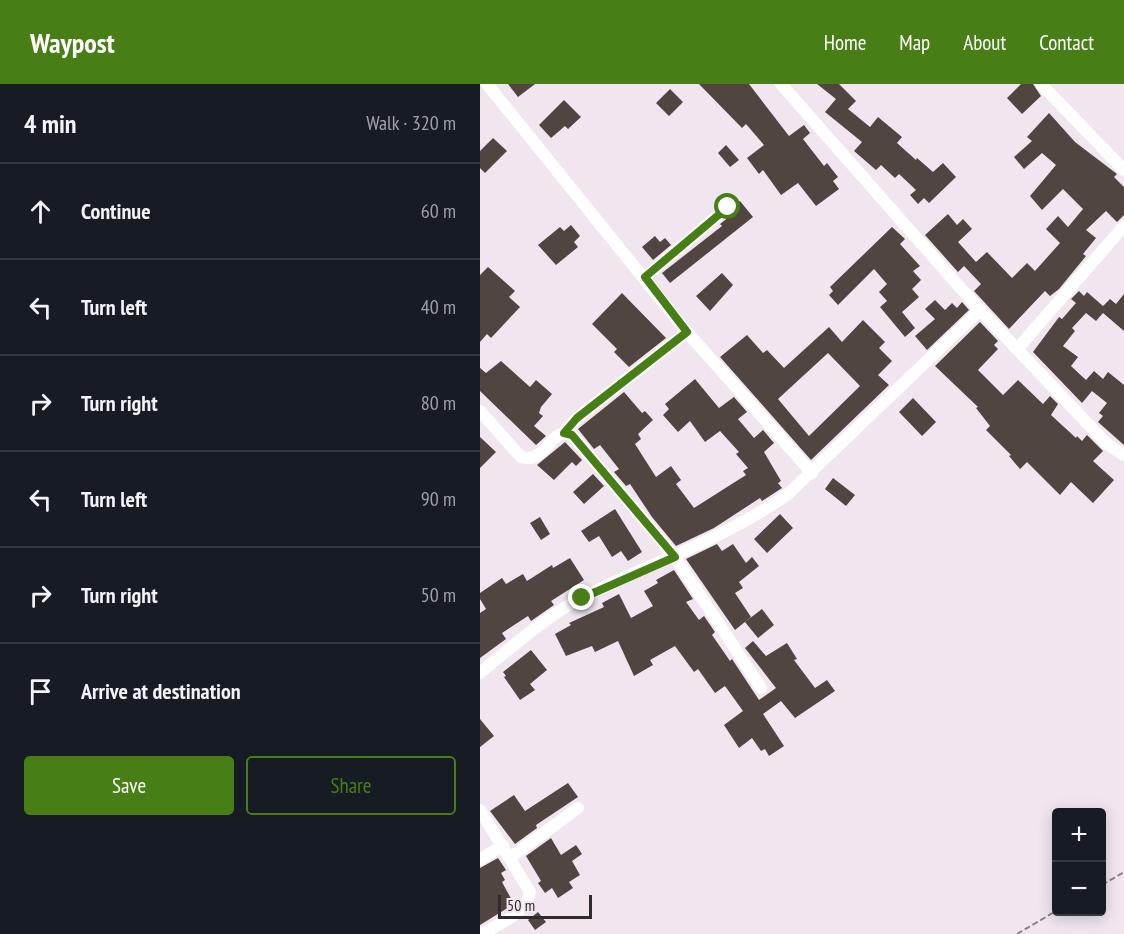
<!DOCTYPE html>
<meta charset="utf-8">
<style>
body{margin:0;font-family:"PT Sans Narrow",sans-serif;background:#20242c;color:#f1f3f6}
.controls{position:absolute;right:18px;bottom:18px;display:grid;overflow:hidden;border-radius:6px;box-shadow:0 3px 15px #0003}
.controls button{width:54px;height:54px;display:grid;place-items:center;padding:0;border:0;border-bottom:2px solid #363941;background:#171b24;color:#f1f3f6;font:30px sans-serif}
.scale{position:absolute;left:18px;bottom:15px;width:94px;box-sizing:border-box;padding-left:6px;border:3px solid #2f2c2f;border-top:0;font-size:16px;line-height:21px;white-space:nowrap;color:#2f2c2f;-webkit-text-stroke:4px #f1e6f0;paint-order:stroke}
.stop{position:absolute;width:18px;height:18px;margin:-14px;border:4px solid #477f16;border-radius:50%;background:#fff}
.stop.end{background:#477f16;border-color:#fff;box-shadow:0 2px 6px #0008}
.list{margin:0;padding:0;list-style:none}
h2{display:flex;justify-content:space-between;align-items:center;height:78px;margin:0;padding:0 24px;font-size:26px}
h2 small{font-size:20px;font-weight:400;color:#9ea1a6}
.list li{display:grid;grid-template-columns:39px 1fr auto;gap:18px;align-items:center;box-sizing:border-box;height:96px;padding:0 24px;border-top:2px solid #363941}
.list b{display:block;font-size:22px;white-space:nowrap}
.list em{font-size:20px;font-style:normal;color:#9ea1a6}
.actions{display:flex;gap:12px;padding:18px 24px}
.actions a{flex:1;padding:14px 0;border:2px solid #477f16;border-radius:6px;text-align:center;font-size:21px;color:#477f16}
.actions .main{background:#477f16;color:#fff}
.icon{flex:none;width:33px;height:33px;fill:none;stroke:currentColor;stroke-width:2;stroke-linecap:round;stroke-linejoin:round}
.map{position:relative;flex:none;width:644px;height:850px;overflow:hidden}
header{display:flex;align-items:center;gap:36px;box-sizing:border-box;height:84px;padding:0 30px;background:#477f16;color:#fff}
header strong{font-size:28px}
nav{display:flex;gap:33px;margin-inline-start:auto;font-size:21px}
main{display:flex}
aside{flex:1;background:#171b24}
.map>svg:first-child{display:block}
.building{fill:#504541;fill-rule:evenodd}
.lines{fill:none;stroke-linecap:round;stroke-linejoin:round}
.path{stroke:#888288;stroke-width:2;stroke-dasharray:6 3;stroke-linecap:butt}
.street{stroke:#fff;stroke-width:12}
.route{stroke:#477f16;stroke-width:8}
</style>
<header>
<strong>Waypost</strong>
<nav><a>Home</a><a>Map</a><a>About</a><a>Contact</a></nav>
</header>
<main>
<aside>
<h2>4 min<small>Walk · 320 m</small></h2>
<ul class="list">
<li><svg class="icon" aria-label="ahead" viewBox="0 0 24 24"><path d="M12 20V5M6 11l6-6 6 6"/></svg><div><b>Continue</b></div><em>60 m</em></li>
<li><svg class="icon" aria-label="left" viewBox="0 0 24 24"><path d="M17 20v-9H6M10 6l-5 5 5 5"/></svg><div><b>Turn left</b></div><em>40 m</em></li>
<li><svg class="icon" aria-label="right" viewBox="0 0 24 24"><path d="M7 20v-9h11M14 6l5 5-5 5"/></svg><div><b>Turn right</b></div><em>80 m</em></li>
<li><svg class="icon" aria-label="left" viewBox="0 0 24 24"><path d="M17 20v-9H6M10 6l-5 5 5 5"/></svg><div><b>Turn left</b></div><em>90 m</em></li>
<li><svg class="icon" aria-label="right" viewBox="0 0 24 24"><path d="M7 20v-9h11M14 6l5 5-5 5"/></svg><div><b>Turn right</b></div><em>50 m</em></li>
<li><svg class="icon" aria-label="arrive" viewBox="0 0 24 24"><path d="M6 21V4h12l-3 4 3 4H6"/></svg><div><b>Arrive at destination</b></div></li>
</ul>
<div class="actions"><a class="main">Save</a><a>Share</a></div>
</aside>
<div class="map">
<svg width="644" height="850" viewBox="0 0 644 850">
<rect width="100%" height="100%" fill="#f1e6f0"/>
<!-- building -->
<path class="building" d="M28 0H55L38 13Z
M219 0H269L309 52 324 41 330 49 323 55 344 82 347 79 358 93 353 97 359 105 336 122 318 99 301 111 283 86 279 90 267 74 284 61 266 40 262 44Z
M337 0H359L376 17 368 25 390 43 398 33 422 53 417 59 436 76 437 74 453 88 463 79 476 93 449 119 444 114 438 120 430 111 436 106 419 90 415 94 401 81 396 86 374 67 382 58 345 28 356 15Z
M541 0H553L561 12 542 30 527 14Z
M190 5 203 18 189 32 176 19Z
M84 16 101 33 88 45 85 42 71 54 59 41Z
M569 29 595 58 637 90 634 93 644 103V131L637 138 626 127 606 146 616 154 603 170 606 172 579 205 570 212 565 207 529 245 494 207 501 200 484 182 478 188 445 151 468 130 477 141 483 135 492 145 478 158 496 178 507 168 532 194 547 179 555 187 580 159 566 145 578 132 588 143 603 125 583 105 562 126 550 112 576 81 562 69 544 85 534 73 552 57 547 53Z
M13 54 27 67 5 89 0 84V67Z
M246 61 259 76 250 83 238 69Z
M260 117 273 133 190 199 182 189 242 142 240 140 254 129 256 120Z
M91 141 100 152 94 158 98 163 76 181 58 161 80 143 84 147Z
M412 143 425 155 420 160 440 182 433 187 441 196 432 205 439 213 422 228 435 244 425 253 400 223 407 217 399 208 407 200 394 185 358 221 349 211 353 207 350 203Z
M175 152 180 158 185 154 191 161 173 176 162 163Z
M8 183 35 207 29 213 40 223 11 254 7 250 0 258V191Z
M242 189 253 201 230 227 216 212Z
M599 207 604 212 607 208 623 222 630 215 636 220 644 210V247L623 229 616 237 606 229 592 244 595 247 583 262 598 273 591 282 606 296 614 287 623 295 628 288 644 301V361L618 338 623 332 619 329 627 319 612 307 602 319 553 268 579 233 582 235 596 219 591 215Z
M142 209 186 254 149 283 134 268 137 265 112 240Z
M455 216 465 226 472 219 477 224 482 218 489 226 447 266 435 252 455 235 445 225Z
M383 236 405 258 399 264 412 277 398 291 409 301 331 376 240 273 267 251 283 269 287 266 304 284 349 243 362 258ZM348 269 380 302 329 352 298 315Z
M500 238 518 257 514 261 518 265 498 286 523 311 538 296 563 320 570 312 578 320 571 331 596 354 597 352 602 357 607 351 623 367 613 377 634 396 613 419 591 398 580 411 547 378 540 385 529 372 531 371 506 346 510 342 496 324 498 323 455 282Z
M21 277 50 303 56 296 72 310 61 323 59 329 63 332 54 342 66 352 56 361 0 307V284L6 289Z
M215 295 239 324 254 313 267 328 258 335 274 354 283 346 294 359 284 368 301 397 298 399 302 404 282 417 280 414 234 444 196 462 172 433 150 400 146 402 134 388 139 385 120 361 114 365 98 345 144 308 162 329 165 327 173 336 158 350 161 355 155 360 176 393 191 382 201 396 196 400 214 424 266 391 263 387 268 384 256 370 259 368 240 347 225 358 210 337 198 348 183 331 189 325 185 320Z
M433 314 456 338 442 352 419 328Z
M0 353 16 368 0 384Z
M85 358 102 376 96 382 92 378 74 396 57 381Z
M113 390 124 402 104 420 93 408Z
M353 394 375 411 366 422 345 405Z
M135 425 162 468 148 477 141 467 132 473 119 452 109 458 101 447Z
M300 430 313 444 287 469 274 455Z
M60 433 70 450 61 456 50 439Z
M237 460 242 467 253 460 266 479 272 473 279 482 259 498 263 504 255 509 271 533 255 546 206 475Z
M90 474 104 496 71 517 74 521 51 537 48 532 22 549 26 555 0 574V529L6 525 0 515V509L22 494 26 500 43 490 47 497 72 481 73 484Z
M194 486 213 515 206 518 219 536 224 532 235 548 232 551 250 577 252 575 279 616 296 604 265 564 273 557 286 572 307 559 317 575 314 576 335 604 347 596 355 607 315 634 301 617 283 630 304 662 289 672 285 665 281 667 272 654 259 664 244 641 263 627 245 602 235 609 218 585 214 588 195 562 170 576 173 581 154 592 138 557 115 568 112 562 86 572 75 550 91 541 89 539 124 523 122 519 139 510 151 534 173 522 164 507 178 499 176 496Z
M282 525 294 541 278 554 265 538Z
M51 566 67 586 50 600 55 606 40 616 24 593 26 592 23 588Z
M0 635 14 652 0 663Z
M88 699 98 713 56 741 57 744 35 760 10 727 34 711 45 727Z
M71 754 81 771 96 761 102 770 92 777 100 791 89 798 93 804 78 814 72 804 65 809 58 799 61 797 46 772Z
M18 774 26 786 21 789 25 796 22 798 34 820 0 841V784Z
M58 828 66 838 55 846 48 836Z"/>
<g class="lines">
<!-- path -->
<path class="path" d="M622 801 644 788
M537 850 576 827"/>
<!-- street -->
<path class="street" d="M7 0 207 248 332 389
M301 0 500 226 627 360 644 371
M561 0 644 86
M165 193 248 123
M538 264 644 142
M0 327 41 373C67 381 71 340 92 351L195 473 281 604
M84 349 97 334 207 248
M0 589C33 562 65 533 103 513 172 479 244 455 308 410L500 226
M0 726 50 808C48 829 17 841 1 850
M31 773 98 724
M0 776 23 761"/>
</g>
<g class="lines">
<!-- route -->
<path class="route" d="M102 514 195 473 92 351 84 349 97 334 207 248 165 193 248 123"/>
</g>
</svg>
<div class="controls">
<button>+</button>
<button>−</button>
</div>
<div class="scale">50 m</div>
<div class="stop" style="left:248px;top:123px"></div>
<div class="stop end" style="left:102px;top:514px"></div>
</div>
</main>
